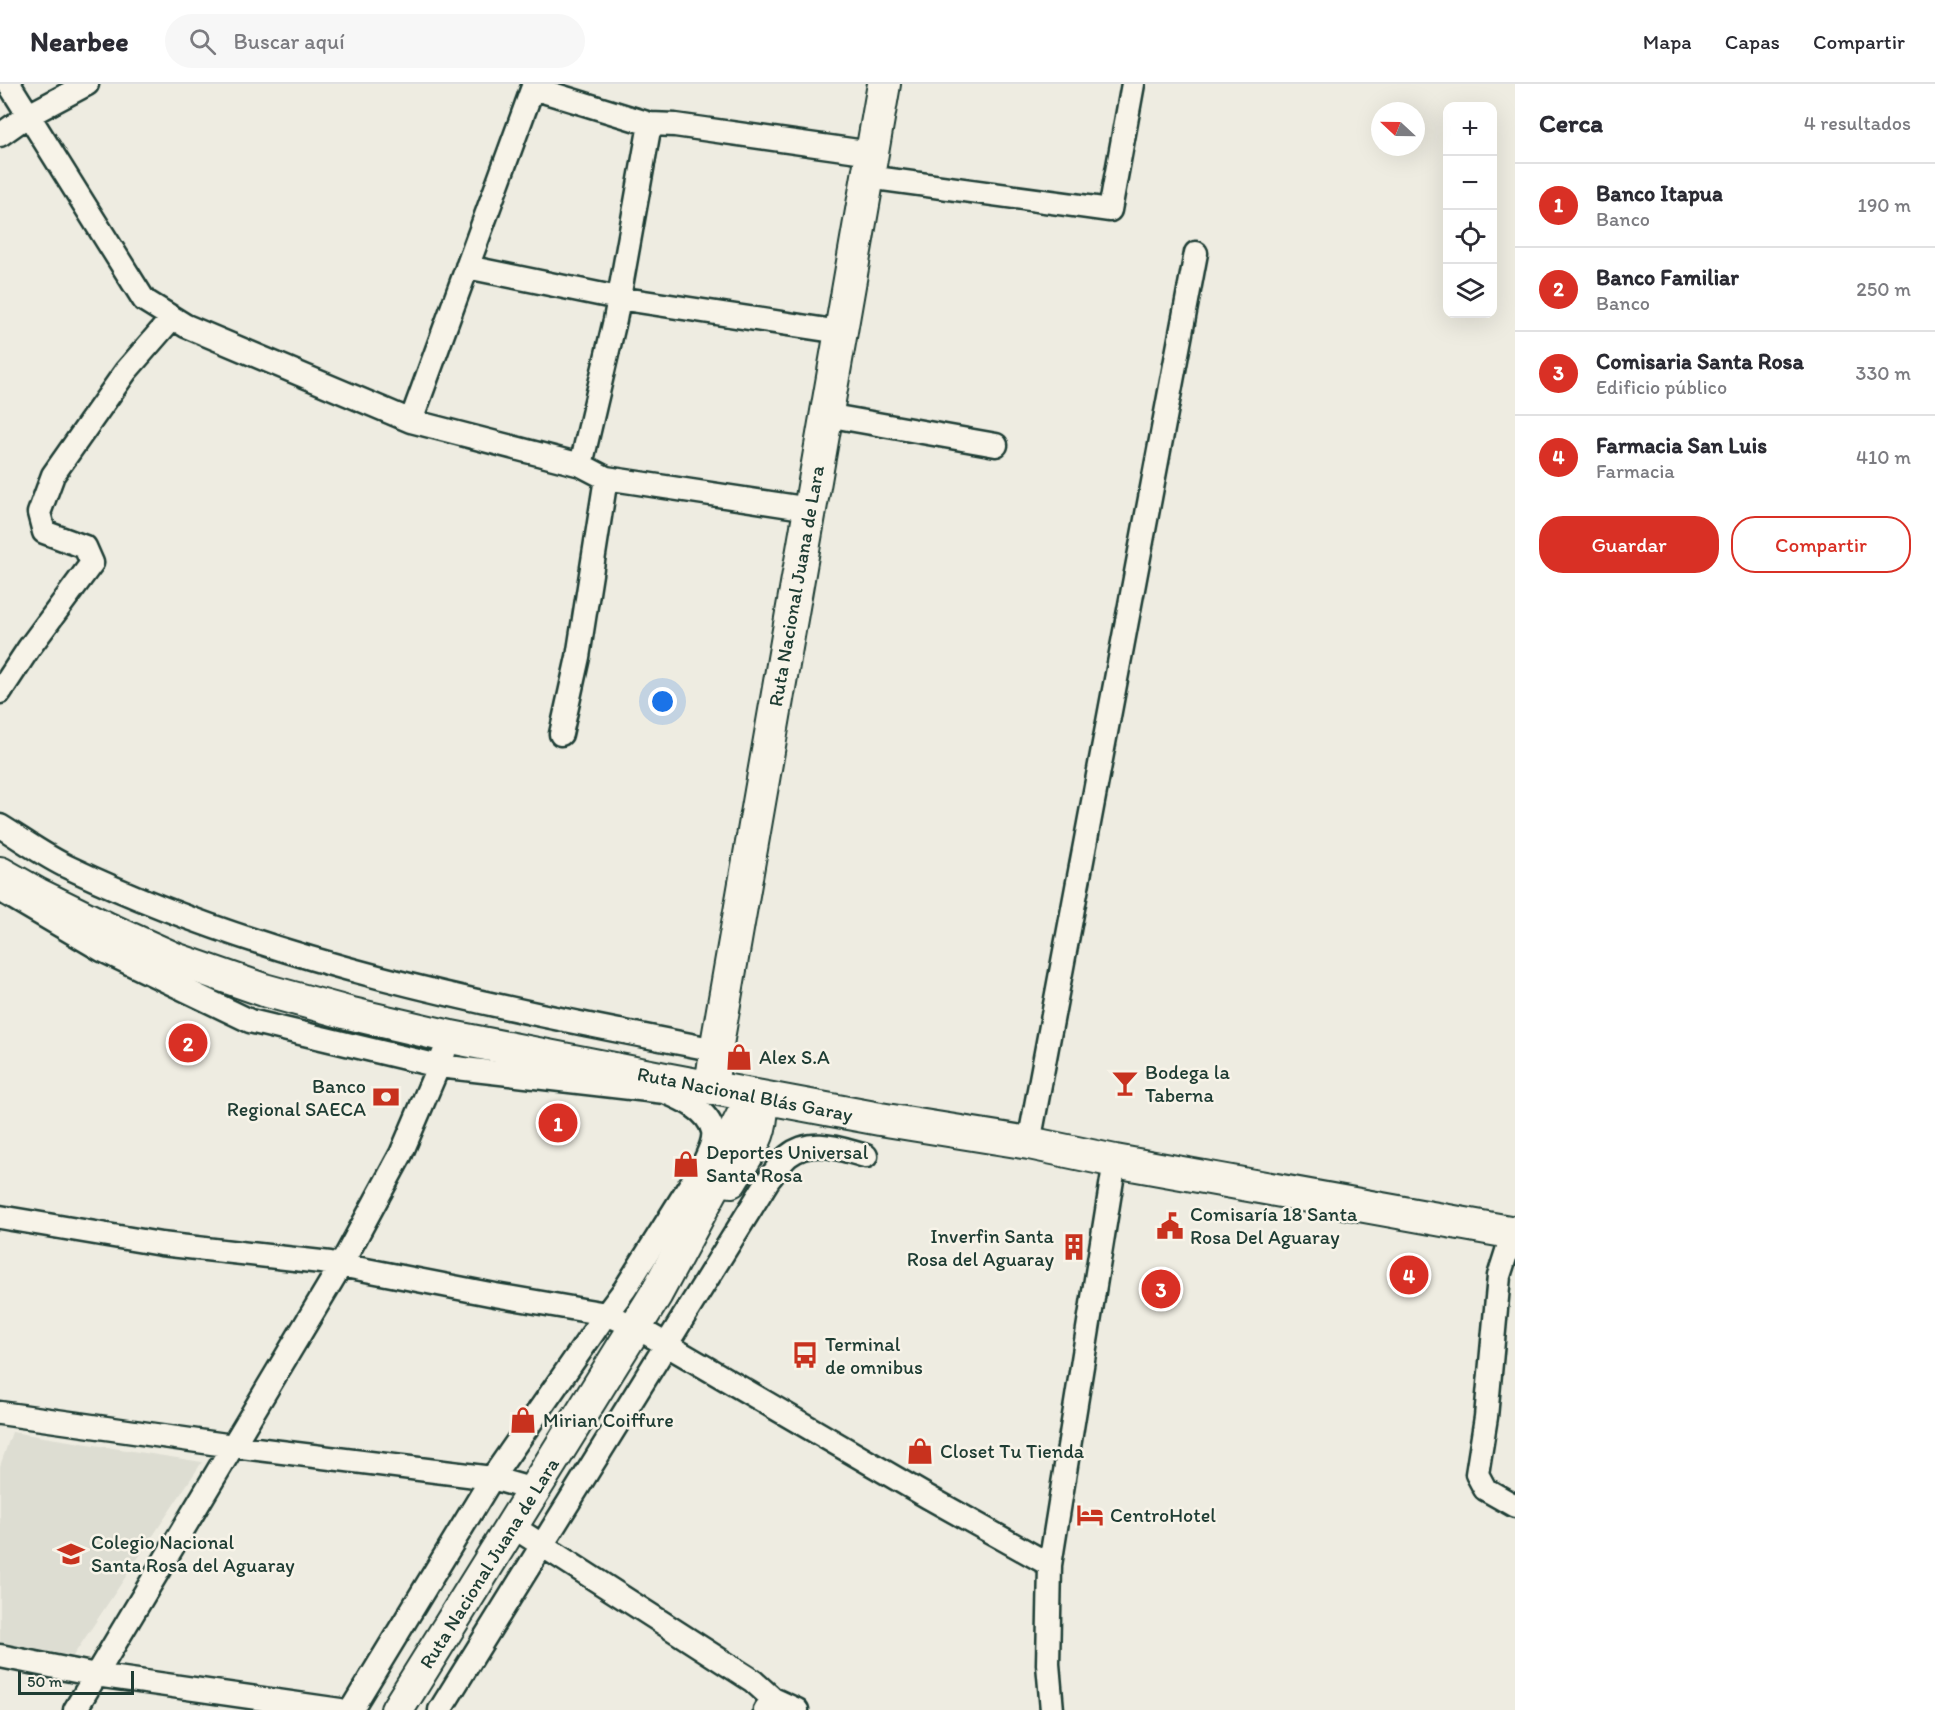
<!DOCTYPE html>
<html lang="es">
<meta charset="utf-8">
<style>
body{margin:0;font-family:Itim,sans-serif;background:#f7f7f7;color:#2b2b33}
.controls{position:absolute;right:18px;top:18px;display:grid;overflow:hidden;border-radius:12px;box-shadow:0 6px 24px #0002}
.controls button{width:54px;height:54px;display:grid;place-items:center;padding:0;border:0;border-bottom:2px solid #e1e1e2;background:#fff;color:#2b2b33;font:30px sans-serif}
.compass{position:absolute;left:1371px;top:18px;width:54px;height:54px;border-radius:50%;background:#fff;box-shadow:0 6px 24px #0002;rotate:292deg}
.scale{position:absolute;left:18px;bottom:15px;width:116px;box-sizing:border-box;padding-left:6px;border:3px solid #1f3d34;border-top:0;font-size:16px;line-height:21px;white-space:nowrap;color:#1f3d34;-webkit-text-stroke:4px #f7f3e8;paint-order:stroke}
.you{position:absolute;left:663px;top:618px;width:21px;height:21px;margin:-15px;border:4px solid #fff;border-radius:50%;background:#1a73e8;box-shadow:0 0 0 9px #1a73e833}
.badge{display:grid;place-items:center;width:39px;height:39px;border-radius:50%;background:#d93025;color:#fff;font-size:20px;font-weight:700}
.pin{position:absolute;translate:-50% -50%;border:3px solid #fff;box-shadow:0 2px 6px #0006}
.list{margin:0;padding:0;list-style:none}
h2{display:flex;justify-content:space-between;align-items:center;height:78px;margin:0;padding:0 24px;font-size:26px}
h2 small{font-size:20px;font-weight:400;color:#7c7c81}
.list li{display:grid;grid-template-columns:39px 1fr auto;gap:18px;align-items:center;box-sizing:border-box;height:84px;padding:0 24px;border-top:2px solid #e1e1e2}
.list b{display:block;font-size:22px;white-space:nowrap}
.list p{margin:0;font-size:20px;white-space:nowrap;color:#7c7c81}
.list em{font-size:20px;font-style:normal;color:#7c7c81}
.actions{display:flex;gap:12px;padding:18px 24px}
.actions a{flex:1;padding:14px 0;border:2px solid #d93025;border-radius:24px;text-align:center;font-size:21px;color:#d93025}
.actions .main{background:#d93025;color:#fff}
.icon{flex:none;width:33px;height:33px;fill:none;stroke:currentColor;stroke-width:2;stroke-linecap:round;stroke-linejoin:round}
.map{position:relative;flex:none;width:1515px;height:1626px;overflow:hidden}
header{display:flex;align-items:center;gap:36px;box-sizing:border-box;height:84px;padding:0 30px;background:#fff;border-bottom:2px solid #e1e1e2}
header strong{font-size:28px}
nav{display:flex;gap:33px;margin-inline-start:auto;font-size:21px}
.search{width:420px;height:54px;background:#f7f7f7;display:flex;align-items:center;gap:15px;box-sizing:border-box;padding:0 21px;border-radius:33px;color:#7c7c81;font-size:22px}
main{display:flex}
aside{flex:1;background:#fff}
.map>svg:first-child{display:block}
.built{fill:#ddddd2}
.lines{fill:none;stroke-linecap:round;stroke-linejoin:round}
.minor-casing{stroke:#1f3d34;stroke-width:27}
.highway-casing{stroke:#1f3d34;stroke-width:36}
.minor{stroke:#f7f3e8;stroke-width:22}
.highway{stroke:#f7f3e8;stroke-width:32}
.labels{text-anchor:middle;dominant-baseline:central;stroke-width:5;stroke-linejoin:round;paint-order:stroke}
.street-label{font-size:20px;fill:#1f3d34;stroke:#f7f3e8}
.poi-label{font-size:20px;fill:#1f3d34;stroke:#f7f3e8;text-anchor:start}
</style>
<header>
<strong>Nearbee</strong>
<div class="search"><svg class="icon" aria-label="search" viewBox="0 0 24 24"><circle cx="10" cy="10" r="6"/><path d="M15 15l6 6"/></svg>Buscar aquí</div>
<nav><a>Mapa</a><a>Capas</a><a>Compartir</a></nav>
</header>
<main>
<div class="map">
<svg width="1515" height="1626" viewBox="0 0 1515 1626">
<rect width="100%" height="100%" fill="#eeece1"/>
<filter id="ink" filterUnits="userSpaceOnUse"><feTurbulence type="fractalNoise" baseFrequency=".0167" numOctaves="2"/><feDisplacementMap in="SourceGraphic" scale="12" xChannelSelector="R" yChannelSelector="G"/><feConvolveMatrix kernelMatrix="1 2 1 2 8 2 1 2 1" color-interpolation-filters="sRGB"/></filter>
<g filter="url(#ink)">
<!-- built -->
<path class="built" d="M12 1348 202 1378 73 1572 0 1558V1382Z"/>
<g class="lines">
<defs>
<path id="minor" d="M9 0 144 216 186 242 411 337 581 381
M533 4 650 40
M0 51 27 32 87 0
M868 93 1110 126 1133 0
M467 183 618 214 840 248
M826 331 996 361
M411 337 534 0
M810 425 606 394 581 381 615 236 650 40 675 41 872 69
M0 608 29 564 92 479 85 463 44 448 39 429 53 391 126 287 172 234
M561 650 578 573 606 394
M0 742C23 756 46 773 70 784 274 881 496 923 716 966
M7 810 102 866 250 937 439 982 665 1008C682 1015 708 1026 713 1047 715 1058 708 1069 704 1079L625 1205 604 1233 492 1394 351 1626
M1029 1059 1196 169
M0 1133 161 1160 330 1179 495 1211 606 1230 636 1243 928 1413 1050 1481 1048 1580 1052 1626
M1513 1148 1499 1192 1486 1333 1477 1390 1485 1405 1515 1422
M0 1329 233 1362 492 1394 534 1406
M512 1442 753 1597 773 1615 765 1626
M1050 1481 1115 1077
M0 1572 96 1591 340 1626
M773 1615 797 1626
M75 1626 341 1181 401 1070 444 969
M440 1626 769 1095C775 1088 781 1078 788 1072 812 1053 839 1065 866 1072"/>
<path id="highway" d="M0 789 37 810 106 844 175 875 264 906 348 929 451 953 670 996 880 1035 1029 1059 1115 1077 1515 1149
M711 1004 716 966 884 0
M731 1097C749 1066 765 1051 761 1013
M397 1626 656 1210 712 1106 723 1083 735 1047 742 1033 761 1013"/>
</defs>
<!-- minor casing -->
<use href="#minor" class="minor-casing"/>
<!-- highway casing -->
<use href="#highway" class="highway-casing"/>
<!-- minor -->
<use href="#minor" class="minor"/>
<!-- highway -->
<use href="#highway" class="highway"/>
</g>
</g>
<!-- icons -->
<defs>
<symbol id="shop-bare" viewBox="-9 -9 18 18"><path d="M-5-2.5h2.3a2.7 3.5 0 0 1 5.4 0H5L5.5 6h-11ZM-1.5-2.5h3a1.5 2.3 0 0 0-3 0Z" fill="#c8321e" stroke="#f7f3e8" stroke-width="2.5" paint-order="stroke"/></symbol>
<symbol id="bar-bare" viewBox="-9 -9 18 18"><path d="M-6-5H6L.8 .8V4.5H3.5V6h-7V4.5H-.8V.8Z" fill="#c8321e" stroke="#f7f3e8" stroke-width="2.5" paint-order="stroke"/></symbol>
<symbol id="bank-bare" viewBox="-9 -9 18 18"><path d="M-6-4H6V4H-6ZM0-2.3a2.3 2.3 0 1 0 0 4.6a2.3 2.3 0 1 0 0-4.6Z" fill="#c8321e" stroke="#f7f3e8" stroke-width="2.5" paint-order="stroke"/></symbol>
<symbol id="civic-bare" viewBox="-9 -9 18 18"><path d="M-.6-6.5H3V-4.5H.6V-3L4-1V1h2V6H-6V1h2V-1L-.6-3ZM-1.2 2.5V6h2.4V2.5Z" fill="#c8321e" stroke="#f7f3e8" stroke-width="2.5" paint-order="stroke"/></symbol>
<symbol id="building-bare" viewBox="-9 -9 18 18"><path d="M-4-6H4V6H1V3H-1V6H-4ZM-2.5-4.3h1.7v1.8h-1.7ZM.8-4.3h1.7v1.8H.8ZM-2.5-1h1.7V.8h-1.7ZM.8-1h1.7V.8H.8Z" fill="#c8321e" stroke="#f7f3e8" stroke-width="2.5" paint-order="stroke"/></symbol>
<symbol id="bus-bare" viewBox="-9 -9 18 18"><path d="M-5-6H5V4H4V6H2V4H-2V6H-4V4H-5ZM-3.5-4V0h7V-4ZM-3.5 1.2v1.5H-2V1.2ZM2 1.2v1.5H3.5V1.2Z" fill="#c8321e" stroke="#f7f3e8" stroke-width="2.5" paint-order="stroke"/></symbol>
<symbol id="hotel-bare" viewBox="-9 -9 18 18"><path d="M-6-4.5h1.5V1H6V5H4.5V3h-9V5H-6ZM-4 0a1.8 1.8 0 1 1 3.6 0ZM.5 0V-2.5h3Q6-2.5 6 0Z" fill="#c8321e" stroke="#f7f3e8" stroke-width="2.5" paint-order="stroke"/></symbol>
<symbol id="school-bare" viewBox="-9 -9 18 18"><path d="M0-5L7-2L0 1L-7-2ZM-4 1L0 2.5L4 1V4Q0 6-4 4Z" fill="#c8321e" stroke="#f7f3e8" stroke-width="2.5" paint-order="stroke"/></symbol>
</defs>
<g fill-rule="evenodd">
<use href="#shop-bare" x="720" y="954" width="38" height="38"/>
<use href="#bar-bare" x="1106" y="980" width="38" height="38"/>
<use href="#bank-bare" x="367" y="994" width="38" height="38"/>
<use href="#shop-bare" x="667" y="1061" width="38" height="38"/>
<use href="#civic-bare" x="1151" y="1123" width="38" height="38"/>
<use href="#building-bare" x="1055" y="1144" width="38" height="38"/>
<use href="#bus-bare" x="786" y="1252" width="38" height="38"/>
<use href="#shop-bare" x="504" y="1317" width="38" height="38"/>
<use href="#shop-bare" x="901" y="1348" width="38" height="38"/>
<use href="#hotel-bare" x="1071" y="1412" width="38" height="38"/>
<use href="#school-bare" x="52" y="1451" width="38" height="38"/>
</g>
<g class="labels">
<!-- street labels -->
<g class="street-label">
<text transform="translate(796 502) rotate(-80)">Ruta Nacional Juana de Lara</text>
<text transform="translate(745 1010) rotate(11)">Ruta Nacional Blás Garay</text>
<text transform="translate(489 1479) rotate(-58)">Ruta Nacional Juana de Lara</text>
</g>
<!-- poi labels -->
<g class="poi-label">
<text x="759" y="973">Alex S.A</text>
<text x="1145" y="988">Bodega la<tspan x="1145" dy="23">Taberna</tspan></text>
<text x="366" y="1002" text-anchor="end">Banco<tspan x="366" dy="23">Regional SAECA</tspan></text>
<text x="706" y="1068">Deportes Universal<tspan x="706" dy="23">Santa Rosa</tspan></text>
<text x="1190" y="1130">Comisaría 18 Santa<tspan x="1190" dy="23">Rosa Del Aguaray</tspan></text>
<text x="1054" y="1152" text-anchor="end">Inverfin Santa<tspan x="1054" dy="23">Rosa del Aguaray</tspan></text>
<text x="825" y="1260">Terminal<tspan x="825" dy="23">de omnibus</tspan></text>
<text x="543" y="1336">Mirian Coiffure</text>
<text x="940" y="1367">Closet Tu Tienda</text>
<text x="1110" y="1431">CentroHotel</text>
<text x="91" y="1458">Colegio Nacional<tspan x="91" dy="23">Santa Rosa del Aguaray</tspan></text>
</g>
</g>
</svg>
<div class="controls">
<button>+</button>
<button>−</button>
<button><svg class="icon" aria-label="locate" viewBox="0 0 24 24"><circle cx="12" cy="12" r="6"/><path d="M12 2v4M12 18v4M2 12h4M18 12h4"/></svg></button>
<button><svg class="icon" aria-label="layers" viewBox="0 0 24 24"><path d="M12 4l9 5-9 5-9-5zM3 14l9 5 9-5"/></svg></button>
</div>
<svg class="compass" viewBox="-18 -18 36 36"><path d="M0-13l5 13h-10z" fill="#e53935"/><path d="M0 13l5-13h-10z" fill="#7c7c81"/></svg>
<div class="scale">50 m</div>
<div class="you"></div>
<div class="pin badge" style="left:558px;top:1039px">1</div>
<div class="pin badge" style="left:188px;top:959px">2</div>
<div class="pin badge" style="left:1161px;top:1205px">3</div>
<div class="pin badge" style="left:1409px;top:1191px">4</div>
</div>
<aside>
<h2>Cerca<small>4 resultados</small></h2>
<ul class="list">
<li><span class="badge">1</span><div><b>Banco Itapua</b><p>Banco</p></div><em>190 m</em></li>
<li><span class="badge">2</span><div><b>Banco Familiar</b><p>Banco</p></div><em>250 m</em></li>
<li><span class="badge">3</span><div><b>Comisaria Santa Rosa</b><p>Edificio público</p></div><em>330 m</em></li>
<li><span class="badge">4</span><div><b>Farmacia San Luis</b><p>Farmacia</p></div><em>410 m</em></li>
</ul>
<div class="actions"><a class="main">Guardar</a><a>Compartir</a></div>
</aside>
</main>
